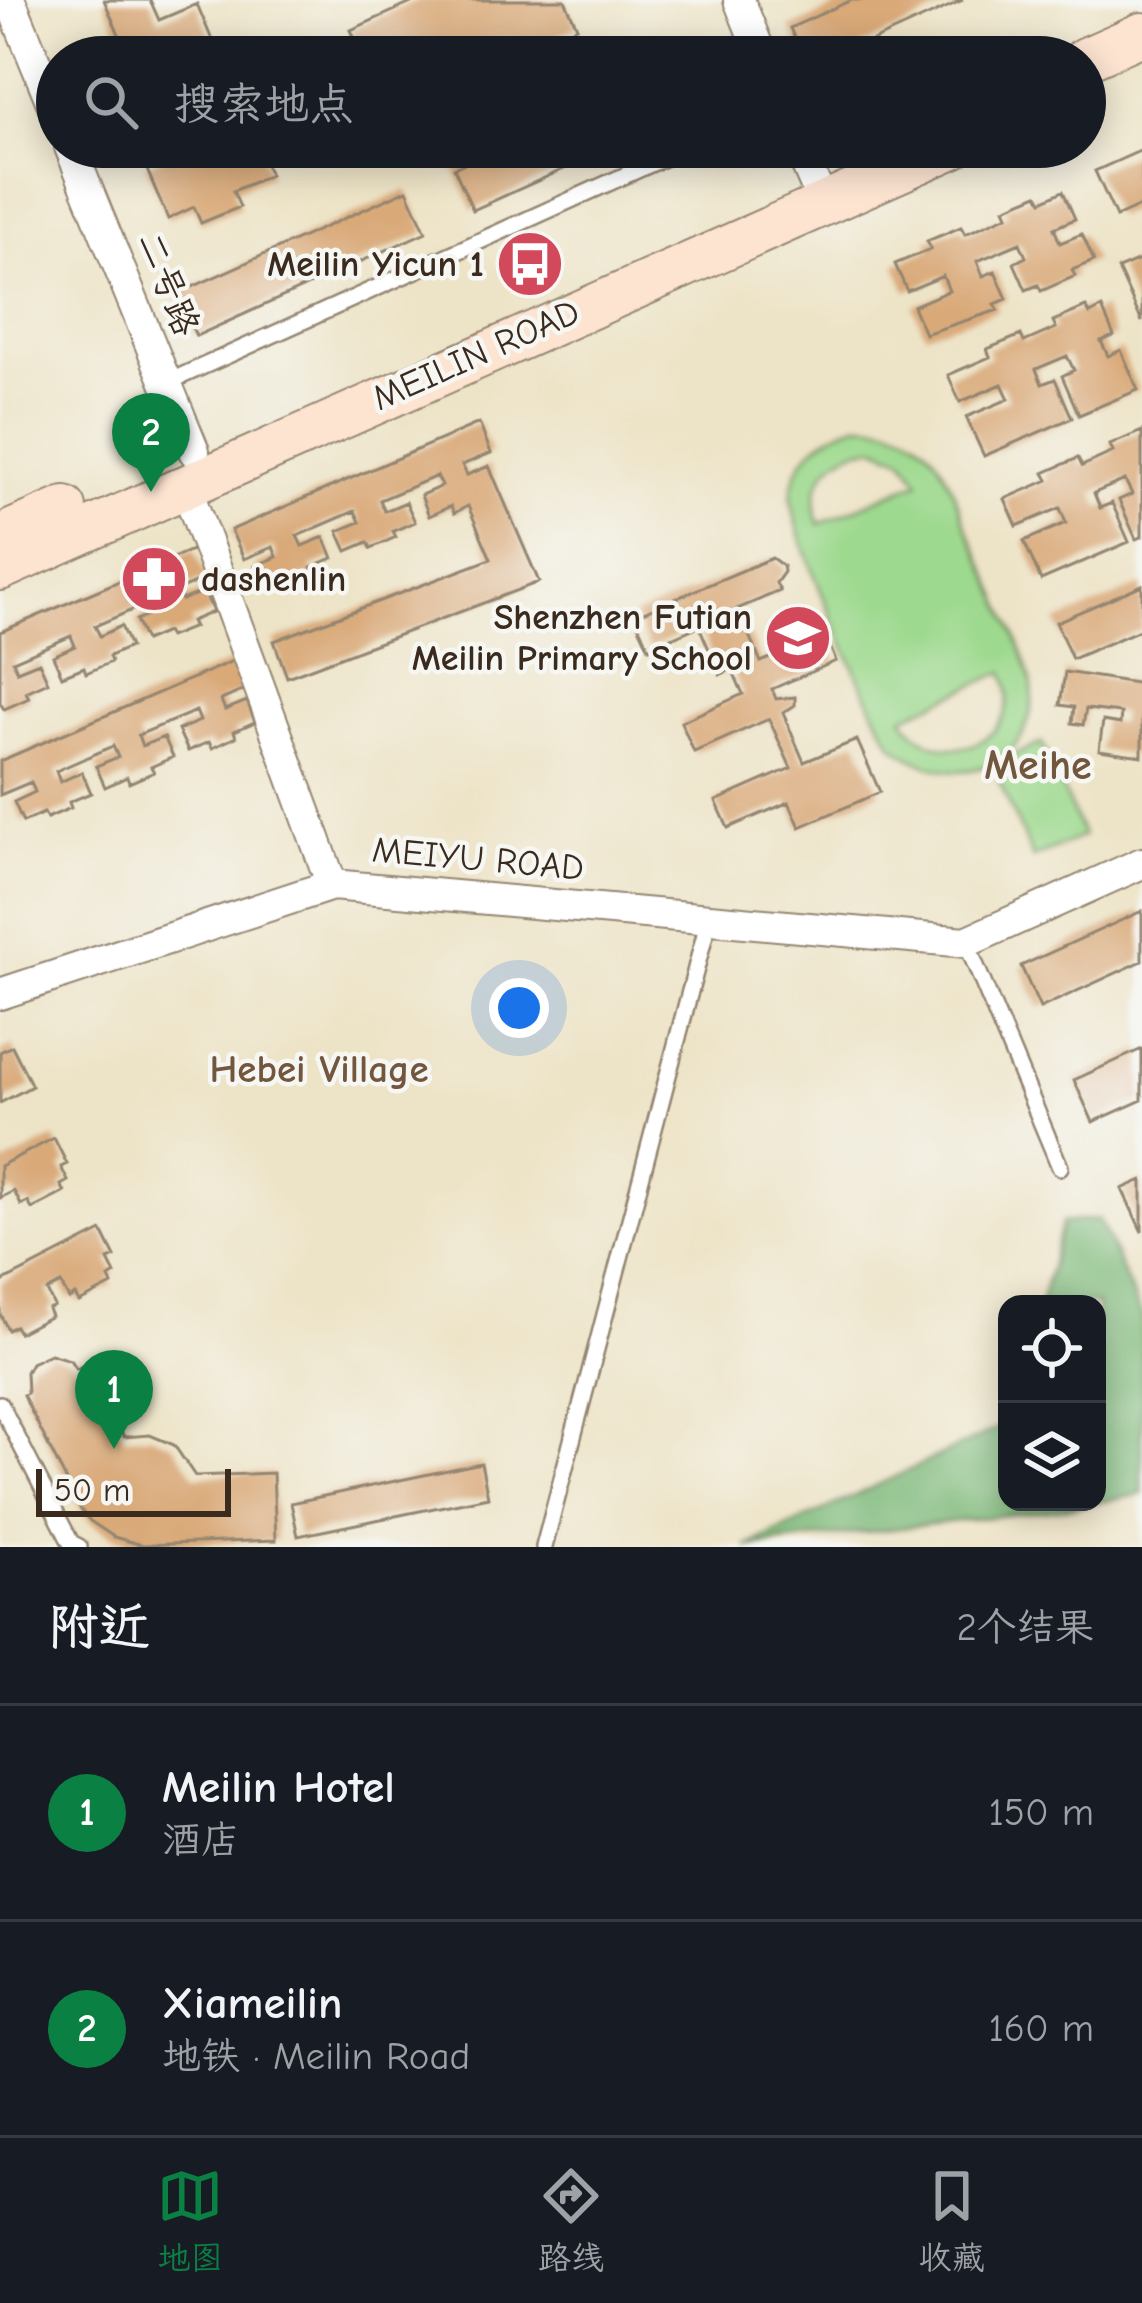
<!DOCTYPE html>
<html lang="zh">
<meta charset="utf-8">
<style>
body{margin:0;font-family:"Comic Neue","LXGW WenKai TC",sans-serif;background:#242831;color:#f1f3f6}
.controls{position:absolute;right:36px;bottom:36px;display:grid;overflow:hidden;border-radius:24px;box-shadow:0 6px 30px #0003}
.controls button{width:108px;height:108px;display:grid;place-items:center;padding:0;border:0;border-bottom:3px solid #363941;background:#171b24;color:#f1f3f6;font:60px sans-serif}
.scale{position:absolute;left:36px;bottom:30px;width:195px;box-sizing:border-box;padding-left:12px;border:6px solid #3b2a1e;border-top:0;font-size:33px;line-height:42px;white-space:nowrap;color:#3b2a1e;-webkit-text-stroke:9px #f6f6f2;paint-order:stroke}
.you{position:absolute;left:519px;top:1008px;width:42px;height:42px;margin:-30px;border:9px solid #fff;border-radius:50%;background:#1a73e8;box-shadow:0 0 0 18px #1a73e833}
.badge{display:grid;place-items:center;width:78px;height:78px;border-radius:50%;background:#0b8043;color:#fff;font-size:39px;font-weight:700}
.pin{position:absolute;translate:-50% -99px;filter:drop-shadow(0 3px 6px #0008)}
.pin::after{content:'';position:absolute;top:63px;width:42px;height:36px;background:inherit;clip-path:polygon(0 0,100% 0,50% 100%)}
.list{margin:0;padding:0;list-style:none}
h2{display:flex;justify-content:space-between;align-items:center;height:156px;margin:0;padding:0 48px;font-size:51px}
h2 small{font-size:39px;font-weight:400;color:#9ea1a6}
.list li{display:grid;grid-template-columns:78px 1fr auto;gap:36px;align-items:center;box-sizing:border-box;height:216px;padding:0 48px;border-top:3px solid #363941}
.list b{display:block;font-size:45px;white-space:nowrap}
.list p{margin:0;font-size:39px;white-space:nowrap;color:#9ea1a6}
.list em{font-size:39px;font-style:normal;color:#9ea1a6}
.icon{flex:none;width:66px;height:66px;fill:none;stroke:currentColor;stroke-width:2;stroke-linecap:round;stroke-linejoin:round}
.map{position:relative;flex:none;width:1142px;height:1547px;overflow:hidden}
.search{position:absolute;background:#171b24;box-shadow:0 6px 30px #0003;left:36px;right:36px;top:36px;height:132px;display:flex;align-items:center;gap:30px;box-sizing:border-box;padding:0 42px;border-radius:66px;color:#9ea1a6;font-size:45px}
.sheet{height:588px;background:#171b24}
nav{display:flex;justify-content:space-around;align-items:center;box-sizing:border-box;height:168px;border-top:3px solid #363941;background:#171b24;font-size:33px;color:#9ea1a6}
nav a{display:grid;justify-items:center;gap:6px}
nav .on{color:#0b8043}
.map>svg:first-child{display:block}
.green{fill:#9dd98e;stroke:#6c8256;stroke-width:3;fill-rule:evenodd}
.forest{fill:#7eb979;stroke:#5c724c;stroke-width:3}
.building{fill:#d9a978}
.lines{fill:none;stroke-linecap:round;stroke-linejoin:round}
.lane-casing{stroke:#948672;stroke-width:20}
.street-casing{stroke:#948672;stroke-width:34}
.secondary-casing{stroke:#948672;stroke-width:46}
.lane{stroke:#fff;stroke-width:15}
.street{stroke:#fff;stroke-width:30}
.secondary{stroke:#fde4d1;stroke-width:42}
.labels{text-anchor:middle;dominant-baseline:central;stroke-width:9;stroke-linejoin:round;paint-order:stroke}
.poi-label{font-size:36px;font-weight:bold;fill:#3b2a1e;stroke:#f6f6f2;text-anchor:end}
.street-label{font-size:36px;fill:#3b2a1e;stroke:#f6f6f2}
.neighbourhood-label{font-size:39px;font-weight:bold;fill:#72563e;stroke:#f6f6f2}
.quarter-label{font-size:42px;font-weight:bold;fill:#72563e;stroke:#f6f6f2}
</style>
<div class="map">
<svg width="1142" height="1547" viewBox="0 0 1142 1547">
<rect width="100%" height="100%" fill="#f6f6f2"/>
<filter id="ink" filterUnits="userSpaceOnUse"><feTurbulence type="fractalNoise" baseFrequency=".00833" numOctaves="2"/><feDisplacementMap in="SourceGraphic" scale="24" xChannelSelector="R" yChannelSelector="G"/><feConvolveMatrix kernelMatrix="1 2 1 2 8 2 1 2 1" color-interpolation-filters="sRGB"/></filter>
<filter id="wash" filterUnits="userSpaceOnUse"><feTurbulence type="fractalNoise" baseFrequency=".004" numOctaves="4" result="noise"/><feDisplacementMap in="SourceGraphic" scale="48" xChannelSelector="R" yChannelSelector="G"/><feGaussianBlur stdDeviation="2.7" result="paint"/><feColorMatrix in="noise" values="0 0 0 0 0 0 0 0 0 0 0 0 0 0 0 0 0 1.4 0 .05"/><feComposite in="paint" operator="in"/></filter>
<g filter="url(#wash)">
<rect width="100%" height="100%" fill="#ede3c6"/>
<!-- green -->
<path class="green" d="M858 424C887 424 914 430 933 454 949 475 958 505 968 530 988 575 1011 620 1027 666 1031 678 1034 691 1032 703 1023 779 940 789 892 743 870 707 787 527 792 493 796 455 824 434 858 424ZM876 447 903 458 920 481 819 524C806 481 833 449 876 447ZM1004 672C1028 740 940 779 903 717Z
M1042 743 1083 836 1033 858 992 765Z"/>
<!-- forest -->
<path class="forest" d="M1099 1219 1142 1316V1494L1080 1506 746 1547 1007 1424V1502H1097V1304H1040L1062 1223Z"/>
<g id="blocks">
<!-- building -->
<path class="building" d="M104 0H150L159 20 197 4 219 57H105L125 48Z
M418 0H565L577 27 510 57H363L351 30Z
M852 0H963L837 57H803L790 28Z
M168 147H258L270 175 233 191 240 207 201 223 194 207 168 219 145 165 171 154Z
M501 147H613L473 210 454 168Z
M1142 150V205L1116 217 1095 171Z
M407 190 426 232 196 336 177 294Z
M1063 191 1075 219 1054 228 1060 243 1082 234 1094 261 1072 270 1075 276 1041 291 1038 285 1026 290 1014 263 1026 257 1020 243 977 261 983 276 995 271 1007 299 995 304 998 310 925 334 913 306 949 291 943 276 907 291 895 264 931 249 927 241 961 227 965 234 1008 215 1005 208 1038 194 1042 201Z
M1142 259V322L1118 269Z
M1086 307 1090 314 1102 308 1114 336 1101 341 1108 356 1121 350 1138 390 1079 415 1062 376 1074 370 1067 356 1036 369 1042 384 1055 379 1072 418 984 456 966 417 1009 399 1002 384 960 402 948 375 990 357 987 349 1021 335 1024 342 1056 328 1053 321Z
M479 423 491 453 462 465 467 475 489 466 539 582 287 677 274 641 491 559 468 506 454 513 451 506 429 516 421 495 442 486 437 476 380 500 385 511 406 502 415 522 393 531 396 537 371 548 368 542 347 551 338 531 360 522 355 511 297 536 302 546 324 537 333 558 311 567 314 573 289 583 286 578 264 587 255 566 277 557 273 547 244 559 231 530Z
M1142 431V537L1136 539 1119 500 1132 494 1125 480 1094 493 1100 508 1112 503 1129 542 1041 580 1024 541 1066 523 1060 508 1017 526 1005 499 1048 480 1044 473 1078 458 1082 466 1113 452 1110 445Z
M194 549 207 578 178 590 182 600 204 591 213 612 191 621 194 627 169 637 166 632 145 641 136 620 157 611 153 601 95 626 100 636 121 626 130 647 109 656 111 662 86 673 84 667 62 676 53 656 75 646 71 636 13 661 17 671 39 662 48 682 26 692 29 698 4 709 0 703V632Z
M772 558 783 566 784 572 776 583 780 591 737 609 761 662 825 635 836 661 772 689 776 699 795 697V705L783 713 804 762 857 740 880 792 800 827 789 802 728 828 716 801 791 768 769 719 694 752 681 722 743 694 732 669 720 675 699 626 649 648 634 616Z
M1142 585V629L1072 659 1056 622Z
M237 659 249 688 221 700 225 710 247 701 255 722 234 731 236 737 212 748 209 742 188 751 178 730 200 721 196 711 138 735 142 746 164 737 173 757 151 767 154 772 129 783 127 777 105 787 96 766 118 757 113 746 56 771 60 782 82 772 91 793 69 802 71 808 47 818 44 813 23 822 14 802 35 792 31 782 0 795V761Z
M1065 672 1142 684V756L1099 750 1103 721 1120 724 1121 713 1086 709 1083 725 1072 723 1074 707 1060 705Z
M1142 911V961L1040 1008 1021 966Z
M12 1046 32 1086 0 1103V1052Z
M1142 1049V1100L1093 1122 1074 1080Z
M54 1138 67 1164 61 1167 68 1181 61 1185 65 1192 32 1209 28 1202 21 1205 14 1191 0 1198V1166Z
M1142 1180V1232L1122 1189Z
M102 1231 115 1257 108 1260 115 1274 109 1278 112 1285 79 1302 75 1295 69 1299 61 1284 47 1291 54 1306 48 1309 51 1316 19 1333 15 1326 8 1330 0 1314V1283Z
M50 1354 70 1360 76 1369 88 1363 124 1437 150 1435 174 1445 195 1476 273 1473 276 1540 142 1545 114 1537 90 1521 81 1510 23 1395 27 1393 26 1372 31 1363Z
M481 1463 488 1497 298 1536 291 1503Z"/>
</g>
</g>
<g filter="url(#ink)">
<use href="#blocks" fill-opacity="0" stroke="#948672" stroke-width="3"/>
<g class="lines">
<defs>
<path id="lane" d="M166 383 688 147
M966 942 1060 1167
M0 1404 71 1543 79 1547
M544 1547 709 919"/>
<path id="street" d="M10 0 57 115
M739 0 762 57
M70 147 194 451
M799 147 823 203
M185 484 332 885
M0 994 332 885 966 942 1142 863"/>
<path id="secondary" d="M1085 59 1142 34
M0 536 65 508
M0 569 953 147"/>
</defs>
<!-- lane casing -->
<use href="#lane" class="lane-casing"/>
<!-- street casing -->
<use href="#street" class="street-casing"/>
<!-- secondary casing -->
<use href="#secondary" class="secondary-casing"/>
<!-- lane -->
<use href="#lane" class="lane"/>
<!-- street -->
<use href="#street" class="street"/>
<!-- secondary -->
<use href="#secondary" class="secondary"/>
</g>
</g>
<!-- icons -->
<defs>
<symbol id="bus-disc" viewBox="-11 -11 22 22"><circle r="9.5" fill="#d1495b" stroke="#f6f6f2"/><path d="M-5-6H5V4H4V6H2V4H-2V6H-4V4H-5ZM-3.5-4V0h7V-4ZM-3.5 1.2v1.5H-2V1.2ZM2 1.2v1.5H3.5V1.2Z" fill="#fff"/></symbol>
<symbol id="pharmacy-disc" viewBox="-11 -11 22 22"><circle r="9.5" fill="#d1495b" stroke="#f6f6f2"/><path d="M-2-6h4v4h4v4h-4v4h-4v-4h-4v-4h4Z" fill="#fff"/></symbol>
<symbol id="school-disc" viewBox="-11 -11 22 22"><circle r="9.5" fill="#d1495b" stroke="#f6f6f2"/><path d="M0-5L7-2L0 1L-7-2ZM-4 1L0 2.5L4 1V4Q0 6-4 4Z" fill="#fff"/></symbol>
</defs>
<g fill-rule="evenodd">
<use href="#bus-disc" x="492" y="226" width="76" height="76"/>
<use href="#pharmacy-disc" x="116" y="541" width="76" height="76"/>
<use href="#school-disc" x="760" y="600" width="76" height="76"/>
</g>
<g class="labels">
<!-- poi labels -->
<g class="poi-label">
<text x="484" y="264">Meilin Yicun 1</text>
<text x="201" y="579" text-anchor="start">dashenlin</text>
<text x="752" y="617">Shenzhen Futian<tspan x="752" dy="41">Meilin Primary School</tspan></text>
</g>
<!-- street labels -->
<g class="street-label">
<text transform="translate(168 284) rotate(68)">二号路</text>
<text transform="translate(476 355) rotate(-24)">MEILIN ROAD</text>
<text transform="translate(478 859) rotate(5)">MEIYU ROAD</text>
</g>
<!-- neighbourhood labels -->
<g class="neighbourhood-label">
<text x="319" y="1069">Hebei Village</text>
</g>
<!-- quarter labels -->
<g class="quarter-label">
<text x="1038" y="765">Meihe</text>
</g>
</g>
</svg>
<div class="controls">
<button><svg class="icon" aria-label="locate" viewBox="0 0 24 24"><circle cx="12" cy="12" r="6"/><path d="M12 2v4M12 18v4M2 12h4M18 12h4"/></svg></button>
<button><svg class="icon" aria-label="layers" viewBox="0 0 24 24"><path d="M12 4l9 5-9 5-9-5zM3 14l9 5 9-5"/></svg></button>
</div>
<div class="scale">50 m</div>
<div class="you"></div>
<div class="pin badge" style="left:114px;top:1449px">1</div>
<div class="pin badge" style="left:151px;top:492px">2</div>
<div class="search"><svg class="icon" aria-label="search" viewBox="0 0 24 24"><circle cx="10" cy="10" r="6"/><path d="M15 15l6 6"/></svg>搜索地点</div>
</div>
<section class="sheet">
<h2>附近<small>2个结果</small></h2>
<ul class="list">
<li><span class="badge">1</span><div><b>Meilin Hotel</b><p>酒店</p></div><em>150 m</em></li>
<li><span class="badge">2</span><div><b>Xiameilin</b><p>地铁 · Meilin Road</p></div><em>160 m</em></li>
</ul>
</section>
<nav>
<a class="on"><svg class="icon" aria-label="map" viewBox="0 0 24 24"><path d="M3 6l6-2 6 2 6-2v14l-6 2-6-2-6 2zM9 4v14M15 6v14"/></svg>地图</a>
<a><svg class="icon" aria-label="directions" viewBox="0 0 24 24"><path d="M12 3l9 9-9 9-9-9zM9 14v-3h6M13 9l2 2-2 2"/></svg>路线</a>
<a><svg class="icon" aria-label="saved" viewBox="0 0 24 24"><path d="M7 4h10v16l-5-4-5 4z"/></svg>收藏</a>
</nav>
